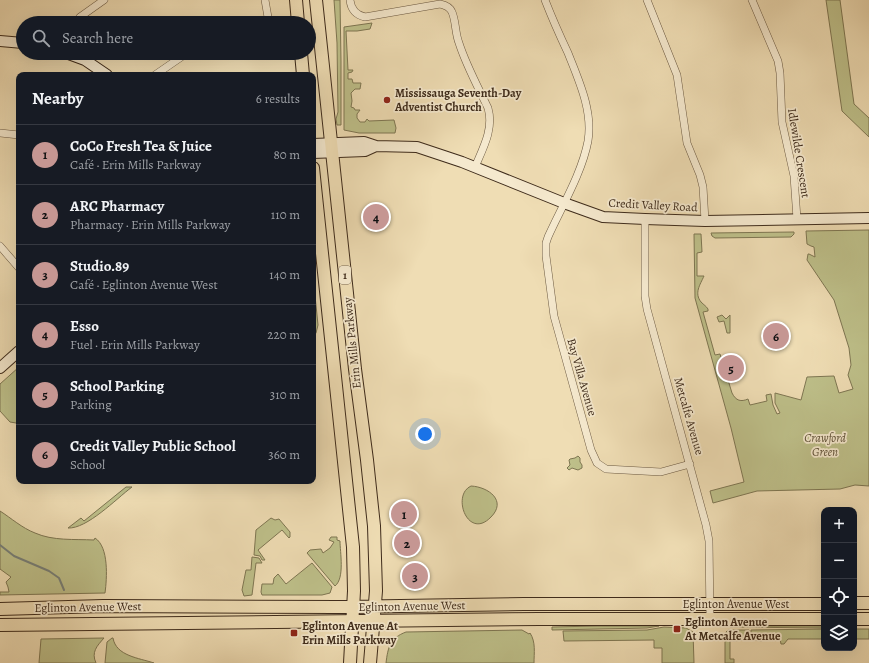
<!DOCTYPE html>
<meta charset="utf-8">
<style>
body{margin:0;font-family:Alegreya,serif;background:#20242c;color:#f1f3f6}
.controls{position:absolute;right:12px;bottom:12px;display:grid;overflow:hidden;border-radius:8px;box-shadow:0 4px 16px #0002}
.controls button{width:36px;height:36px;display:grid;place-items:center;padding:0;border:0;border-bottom:1px solid #363941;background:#171b24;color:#f1f3f6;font:20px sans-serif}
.you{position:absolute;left:425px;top:434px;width:14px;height:14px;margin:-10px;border:3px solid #fff;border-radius:50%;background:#1a73e8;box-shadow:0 0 0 6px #1a73e833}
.badge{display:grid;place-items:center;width:26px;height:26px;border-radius:50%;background:#c59692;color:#111;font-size:13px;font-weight:700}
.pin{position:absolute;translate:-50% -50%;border:2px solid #fff;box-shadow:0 1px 4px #0006}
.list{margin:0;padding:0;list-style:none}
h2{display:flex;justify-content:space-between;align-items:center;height:52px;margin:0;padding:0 16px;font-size:17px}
h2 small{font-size:13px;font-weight:400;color:#9ea1a6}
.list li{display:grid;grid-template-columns:26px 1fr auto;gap:12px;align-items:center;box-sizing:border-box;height:60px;padding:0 16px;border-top:1px solid #363941}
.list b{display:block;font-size:15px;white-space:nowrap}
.list p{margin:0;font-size:13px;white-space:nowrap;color:#9ea1a6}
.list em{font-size:13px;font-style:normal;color:#9ea1a6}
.icon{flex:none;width:22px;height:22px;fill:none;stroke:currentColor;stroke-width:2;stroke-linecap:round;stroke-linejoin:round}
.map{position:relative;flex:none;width:869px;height:663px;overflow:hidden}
.search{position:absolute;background:#171b24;box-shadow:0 4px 16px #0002;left:16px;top:16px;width:300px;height:44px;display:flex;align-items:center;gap:10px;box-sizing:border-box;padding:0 14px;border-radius:22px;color:#9ea1a6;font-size:15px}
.panel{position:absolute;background:#171b24;box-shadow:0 4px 16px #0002;left:16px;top:72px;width:300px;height:412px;border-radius:8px}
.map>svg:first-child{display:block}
.green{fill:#bec08a;stroke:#7e7652}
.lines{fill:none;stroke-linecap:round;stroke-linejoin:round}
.stream{stroke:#788079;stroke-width:2}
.street-casing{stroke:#6a5841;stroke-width:8}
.secondary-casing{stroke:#3e2b1b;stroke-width:12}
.primary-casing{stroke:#3e2b1b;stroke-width:14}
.street{stroke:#f5e9ce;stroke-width:7}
.secondary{stroke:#f5e9ce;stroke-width:10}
.primary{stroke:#efddb4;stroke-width:12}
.poi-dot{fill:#8f2418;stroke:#f5e9ce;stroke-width:1.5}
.labels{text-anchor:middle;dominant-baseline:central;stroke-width:3.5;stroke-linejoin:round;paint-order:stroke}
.shield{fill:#f5e9ce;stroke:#756451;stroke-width:1}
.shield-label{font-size:11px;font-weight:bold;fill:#3e2b1b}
.poi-label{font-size:12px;font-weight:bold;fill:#3e2b1b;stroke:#f5e9ce;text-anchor:start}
.street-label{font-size:12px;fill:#3e2b1b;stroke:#f5e9ce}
.park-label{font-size:12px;font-style:italic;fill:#5e5037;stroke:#f5e9ce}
</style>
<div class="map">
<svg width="869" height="663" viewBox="0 0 869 663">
<rect width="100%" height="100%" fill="#efddb4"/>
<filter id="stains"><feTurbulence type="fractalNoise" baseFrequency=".005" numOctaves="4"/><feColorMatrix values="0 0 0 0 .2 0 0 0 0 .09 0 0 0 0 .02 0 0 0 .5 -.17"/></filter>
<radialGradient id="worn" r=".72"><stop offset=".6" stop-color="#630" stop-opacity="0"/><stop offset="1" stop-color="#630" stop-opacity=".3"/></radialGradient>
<!-- green -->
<path class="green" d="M334 0H340L341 61V125H337L336 119 338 112 337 43Z
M826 0H840L854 104 869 118V137L842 111Z
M372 23 370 29 357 31H346L348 70H353L352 72 348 73V79H352L353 83H361L360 89H355L351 93 352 101 351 107 354 108 355 110H360L357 114V118L360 122H365L367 119 369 121 394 120 396 128 395 133H359L344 130V27Z
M869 230V486L855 485 840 489 757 491 713 503 710 491 744 482 731 428 695 298 694 234H701L702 252 697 253V276H704C700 285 694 293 701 302 704 305 706 306 708 309V311L703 312 715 355 720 354 732 393C736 401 741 402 748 399L750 405 767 401 766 395 771 394 773 405 777 414 780 413 775 403V393L801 400 807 377 834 376 839 393 853 389 848 375 851 365 849 348 834 300 807 260 808 254H809L815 257 814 247 811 246 807 244 806 231Z
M794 232V234L791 237 715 238 712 236 711 233Z
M313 276 318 325 316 333 313 337Z
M722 315 726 319 730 315V333H727L724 321 719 322 717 317Z
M19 367V420L16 423 10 422 0 411V384Z
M578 456 580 458V462L582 465V468L578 470 572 468 569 470 567 468 570 465 569 460 570 459 575 458Z
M471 486C489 487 507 501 491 517 468 541 451 495 471 486Z
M126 487H132C116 499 87 529 68 528L81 518 84 521Z
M0 511C11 518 22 528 35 533 53 541 74 539 94 540L95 538C109 547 107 578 105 593L0 595V592H9L8 587 6 582 11 577 0 569Z
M271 518 275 520 279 519 290 532V537L289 538 282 530 258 550 265 560H262L260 556 254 555 256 530Z
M331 537H337V540L340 541C340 552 345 578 335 586L307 553 310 550 321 549 323 553 330 548 334 542 329 540Z
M252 557 259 558 262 563H256L252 595 244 596 242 590 246 570H251Z
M312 563 332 587 330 593 322 595H262L261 592 262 584H273L274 578 278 574 286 584Z
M597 626H659L647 628 552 630V627Z
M735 626H824V628L730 627Z
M664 627 686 628 693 632 694 663H662V648H654V640L564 641 563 631 647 630Z
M824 629V639H788L784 644H781L780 639H762V641L751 640V630Z
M854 629H869V639H854Z
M522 630 529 634 530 633C536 642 534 653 534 663H386C388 647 390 638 406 632Z
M728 630H749V640L730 641V659H734V663H725V636L726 632Z
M104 638C97 646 91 652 96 663H39L41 639Z
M112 638H113C116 656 139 658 154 663H105L107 642Z"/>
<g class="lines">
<!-- stream -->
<path class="stream" d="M0 545 14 556 49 571 59 578 64 590"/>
<defs>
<path id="street" d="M265 0 269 23
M350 0C351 9 356 15 365 17L440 4C445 5 450 7 452 12 456 21 455 33 459 43 466 65 478 87 488 108 494 129 483 148 475 167
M545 0C552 18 560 36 568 53 579 81 593 111 588 141 582 173 561 208 548 237L546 243V256L554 316 591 450 597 463 606 469 661 472 690 464
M647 0 677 75 687 143 700 175 703 187 705 221
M752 0 778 61 780 73 782 122 794 176 797 219
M76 23 80 17 104 0
M155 75 187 53
M0 133 19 135
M645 219V296L647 309 706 525 709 541 710 619
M0 246 19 268"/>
<path id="secondary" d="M0 41 23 43
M66 53 85 60 107 75
M313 144 364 142 376 146 417 147 462 162 564 203 603 217 645 219 705 221 869 218
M313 153 365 151 376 146
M0 368 19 351"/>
<path id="primary" d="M296 0 298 23
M316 0 355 369 367 460 374 526 376 591 370 663
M301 53 303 75
M313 168 353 547 354 591 350 663
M854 603H869
M0 609 103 606 338 607 524 604H824
M854 619H869
M0 625 539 619H824"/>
</defs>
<!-- street casing -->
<use href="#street" class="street-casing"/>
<!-- secondary casing -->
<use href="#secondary" class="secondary-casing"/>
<!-- primary casing -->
<use href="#primary" class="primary-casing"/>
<!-- street -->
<use href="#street" class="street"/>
<!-- secondary -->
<use href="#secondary" class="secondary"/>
<!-- primary -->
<use href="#primary" class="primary"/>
</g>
<!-- markers -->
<g class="poi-dot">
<circle cx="387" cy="100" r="4"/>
<rect x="673" y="625" width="8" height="8" rx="2"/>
<rect x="290" y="629" width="8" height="8" rx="2"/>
</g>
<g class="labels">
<!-- shield labels -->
<rect class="shield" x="339" y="266" width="12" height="18" rx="3"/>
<g class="shield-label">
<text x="345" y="275">1</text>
</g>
<!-- poi labels -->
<g class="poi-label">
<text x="395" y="93">Mississauga Seventh-Day<tspan x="395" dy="14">Adventist Church</tspan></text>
<text x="685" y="622">Eglinton Avenue<tspan x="685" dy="14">At Metcalfe Avenue</tspan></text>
<text x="302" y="626">Eglinton Avenue At<tspan x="302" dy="14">Erin Mills Parkway</tspan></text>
</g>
<!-- street labels -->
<g class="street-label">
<text transform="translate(799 153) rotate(81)">Idlewilde Crescent</text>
<text transform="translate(653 205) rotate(3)">Credit Valley Road</text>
<text transform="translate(352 343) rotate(-96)">Erin Mills Parkway</text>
<text transform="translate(582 377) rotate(74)">Bay Villa Avenue</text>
<text transform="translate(689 416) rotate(74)">Metcalfe Avenue</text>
<text x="736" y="604">Eglinton Avenue West</text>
<text transform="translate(412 606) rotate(-1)">Eglinton Avenue West</text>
<text transform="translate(88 607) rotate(-1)">Eglinton Avenue West</text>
</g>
<!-- park labels -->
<g class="park-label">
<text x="825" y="438">Crawford<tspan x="825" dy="14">Green</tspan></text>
</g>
</g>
<rect width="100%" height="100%" filter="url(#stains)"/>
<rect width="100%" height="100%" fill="url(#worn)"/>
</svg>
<div class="controls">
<button>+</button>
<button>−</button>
<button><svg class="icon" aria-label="locate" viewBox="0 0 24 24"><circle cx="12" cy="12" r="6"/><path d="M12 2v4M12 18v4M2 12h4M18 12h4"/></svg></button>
<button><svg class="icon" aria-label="layers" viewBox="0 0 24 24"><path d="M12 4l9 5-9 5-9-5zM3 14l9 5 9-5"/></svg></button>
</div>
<div class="you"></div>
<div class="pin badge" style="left:404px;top:514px">1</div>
<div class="pin badge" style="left:407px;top:543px">2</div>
<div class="pin badge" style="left:415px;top:576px">3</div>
<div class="pin badge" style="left:376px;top:217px">4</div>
<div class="pin badge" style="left:731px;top:368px">5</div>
<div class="pin badge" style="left:776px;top:336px">6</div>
<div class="search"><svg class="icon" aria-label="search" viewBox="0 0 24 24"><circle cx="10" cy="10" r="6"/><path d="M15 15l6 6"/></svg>Search here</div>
<section class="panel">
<h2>Nearby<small>6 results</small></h2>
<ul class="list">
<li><span class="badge">1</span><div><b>CoCo Fresh Tea &amp; Juice</b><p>Café · Erin Mills Parkway</p></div><em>80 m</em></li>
<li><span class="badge">2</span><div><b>ARC Pharmacy</b><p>Pharmacy · Erin Mills Parkway</p></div><em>110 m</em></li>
<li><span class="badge">3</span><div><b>Studio.89</b><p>Café · Eglinton Avenue West</p></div><em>140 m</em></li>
<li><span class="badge">4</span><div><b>Esso</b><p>Fuel · Erin Mills Parkway</p></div><em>220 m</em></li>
<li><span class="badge">5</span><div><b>School Parking</b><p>Parking</p></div><em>310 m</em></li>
<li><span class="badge">6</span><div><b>Credit Valley Public School</b><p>School</p></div><em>360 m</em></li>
</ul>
</section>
</div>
